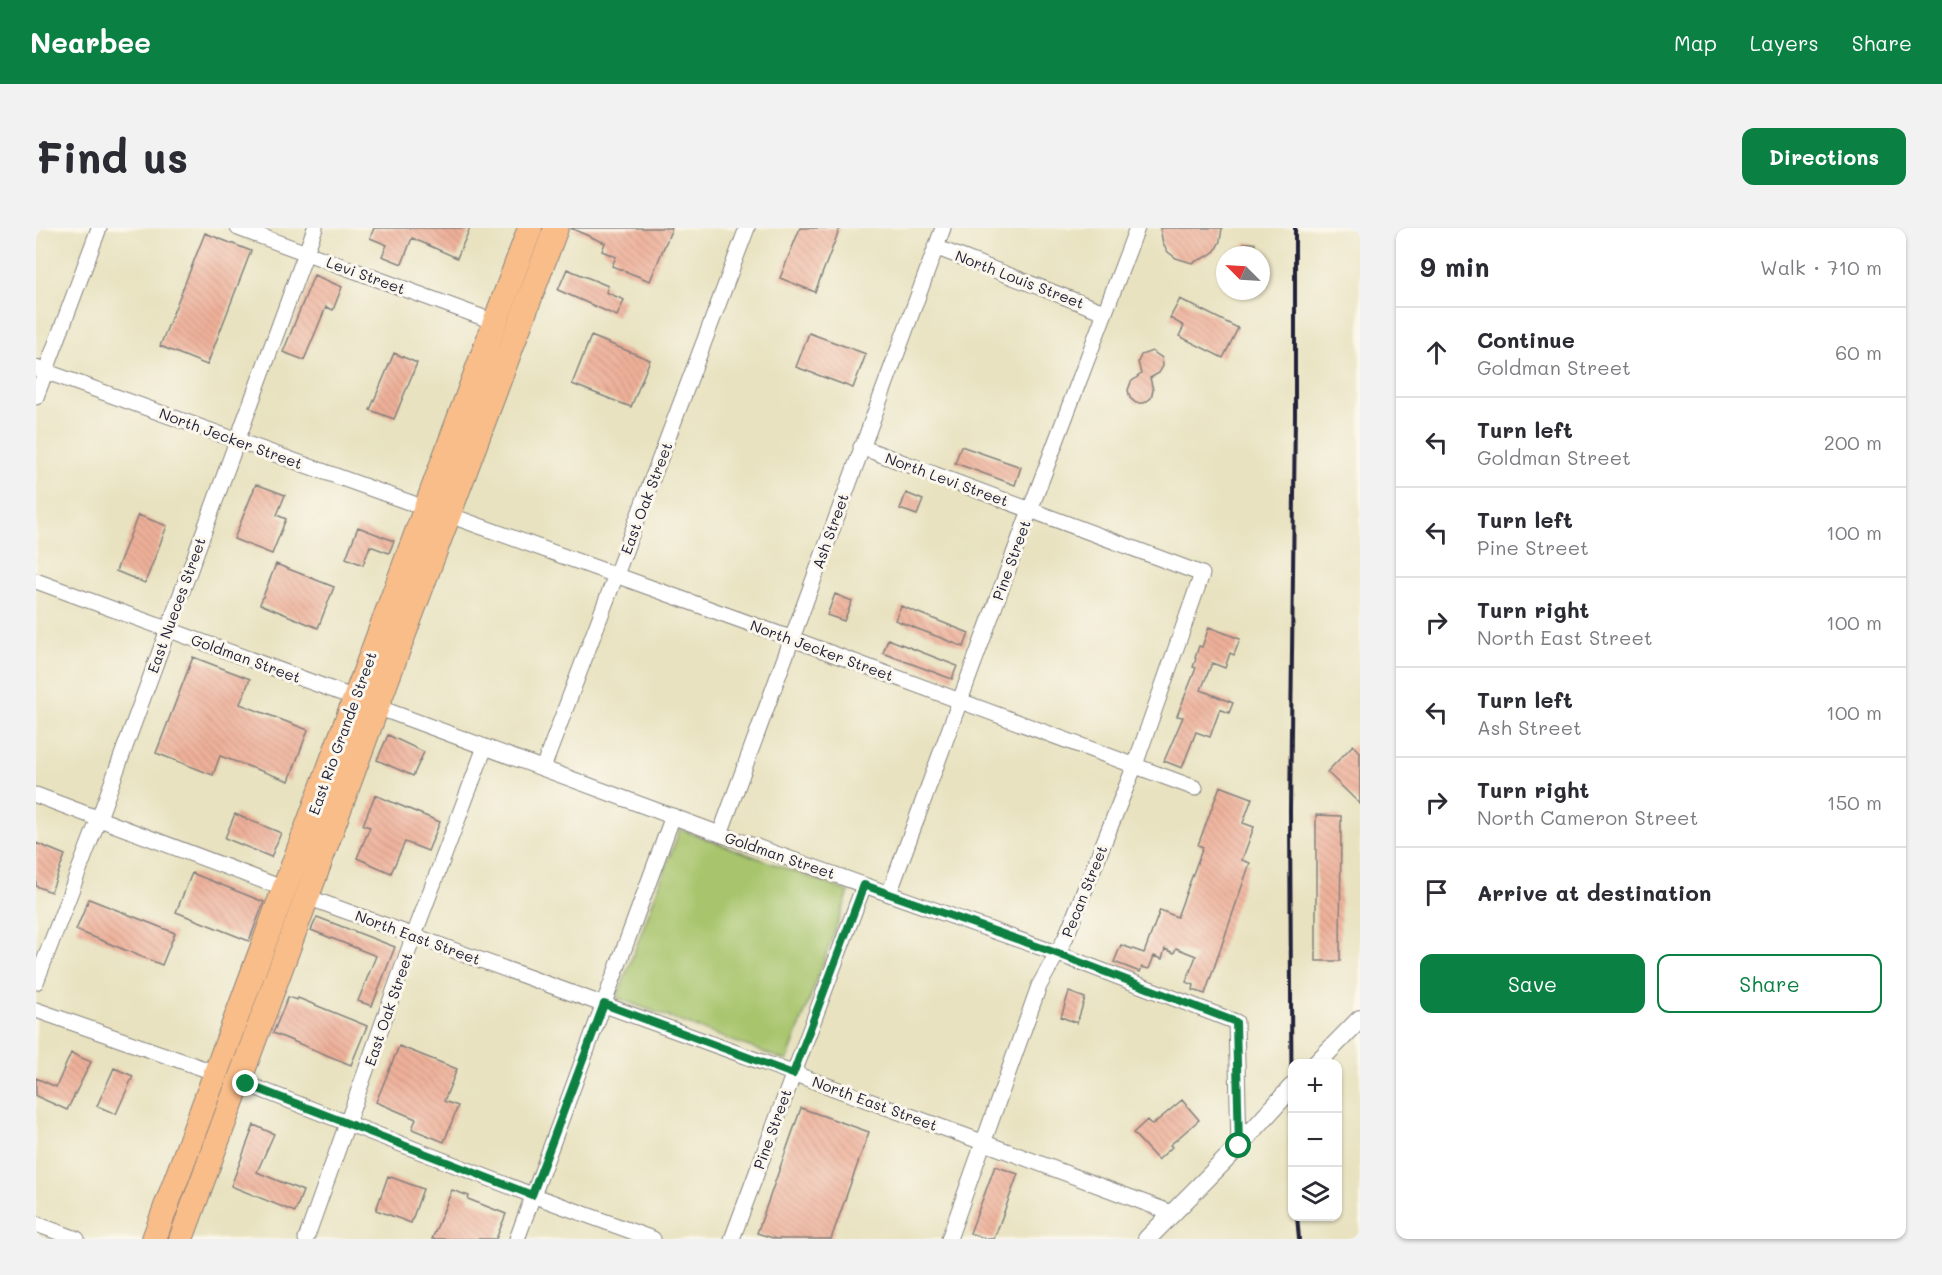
<!DOCTYPE html>
<meta charset="utf-8">
<style>
body{margin:0;font-family:Mali,sans-serif;background:#f2f2f3;color:#2b2b33}
.controls{position:absolute;right:18px;bottom:18px;display:grid;overflow:hidden;border-radius:12px;box-shadow:0 2px 4px #0004}
.controls button{width:54px;height:54px;display:grid;place-items:center;padding:0;border:0;border-bottom:2px solid #e1e1e2;background:#fff;color:#2b2b33;font:30px sans-serif}
.compass{position:absolute;left:1180px;top:18px;width:54px;height:54px;border-radius:50%;background:#fff;box-shadow:0 2px 4px #0004;rotate:294deg}
.stop{position:absolute;width:18px;height:18px;margin:-14px;border:4px solid #0b8043;border-radius:50%;background:#fff}
.stop.end{background:#0b8043;border-color:#fff;box-shadow:0 2px 6px #0008}
.list{margin:0;padding:0;list-style:none}
h2{display:flex;justify-content:space-between;align-items:center;height:78px;margin:0;padding:0 24px;font-size:26px}
h2 small{font-size:20px;font-weight:400;color:#7c7c81}
.list li{display:grid;grid-template-columns:39px 1fr auto;gap:18px;align-items:center;box-sizing:border-box;height:90px;padding:0 24px;border-top:2px solid #e1e1e2}
.list b{display:block;font-size:22px;white-space:nowrap}
.list p{margin:0;font-size:20px;white-space:nowrap;color:#7c7c81}
.list em{font-size:20px;font-style:normal;color:#7c7c81}
.actions{display:flex;gap:12px;padding:18px 24px}
.actions a{flex:1;padding:14px 0;border:2px solid #0b8043;border-radius:12px;text-align:center;font-size:21px;color:#0b8043}
.actions .main{background:#0b8043;color:#fff}
.icon{flex:none;width:33px;height:33px;fill:none;stroke:currentColor;stroke-width:2;stroke-linecap:round;stroke-linejoin:round}
.map{position:relative;flex:none;width:1324px;height:1011px;overflow:hidden;border-radius:12px}
header{display:flex;align-items:center;gap:36px;box-sizing:border-box;height:84px;padding:0 30px;background:#0b8043;color:#fff}
header strong{font-size:28px}
nav{display:flex;gap:33px;margin-inline-start:auto;font-size:21px}
.intro{display:flex;align-items:center;justify-content:space-between;box-sizing:border-box;height:144px;padding:0 36px}
h1{margin:0;font-size:42px}
.button{padding:15px 27px;border-radius:12px;background:#0b8043;color:#fff;font-size:21px;font-weight:700}
main{display:flex;gap:36px;padding:0 36px}
aside{flex:1;background:#fff;border-radius:12px;box-shadow:0 2px 4px #0004}
.map>svg:first-child{display:block}
.green{fill:#a8c56d;stroke:#657454;stroke-width:1.5}
.building{fill:url(#building-back-hatch)}
.lines{fill:none;stroke-linecap:round;stroke-linejoin:round}
.minor-casing{stroke:#85827e;stroke-width:17}
.tertiary-casing{stroke:#85827e;stroke-width:20}
.primary-casing{stroke:#85827e;stroke-width:26}
.minor{stroke:#fff;stroke-width:15}
.tertiary{stroke:#fff;stroke-width:18}
.primary{stroke:#f9bd89;stroke-width:24}
.rail{stroke:#22223b;stroke-width:4}
.route{stroke:#0b8043;stroke-width:8}
.labels{text-anchor:middle;dominant-baseline:central;stroke-width:6;stroke-linejoin:round;paint-order:stroke}
.street-label{font-size:15px;fill:#22223b;stroke:#fbf7ec}
</style>
<header>
<strong>Nearbee</strong>
<nav><a>Map</a><a>Layers</a><a>Share</a></nav>
</header>
<div class="intro"><h1>Find us</h1><a class="button">Directions</a></div>
<main>
<div class="map">
<svg width="1324" height="1011" viewBox="0 0 1324 1011">
<defs>
<pattern id="building-back-hatch" width="6" height="6" patternUnits="userSpaceOnUse" patternTransform="scale(1.5)"><rect width="6" height="6" fill="#eeb099"/><path d="M-1 5l2 2M0 0l6 6M5-1l2 2" fill="none" stroke="#cc9785"/></pattern>
</defs>
<rect width="100%" height="100%" fill="#fbf7ec"/>
<filter id="ink" filterUnits="userSpaceOnUse"><feTurbulence type="fractalNoise" baseFrequency=".0167" numOctaves="2"/><feDisplacementMap in="SourceGraphic" scale="12" xChannelSelector="R" yChannelSelector="G"/><feConvolveMatrix kernelMatrix="1 2 1 2 8 2 1 2 1" color-interpolation-filters="sRGB"/></filter>
<filter id="wash" filterUnits="userSpaceOnUse"><feTurbulence type="fractalNoise" baseFrequency=".008" numOctaves="4" result="noise"/><feDisplacementMap in="SourceGraphic" scale="24" xChannelSelector="R" yChannelSelector="G"/><feGaussianBlur stdDeviation="1.35" result="paint"/><feColorMatrix in="noise" values="0 0 0 0 0 0 0 0 0 0 0 0 0 0 0 0 0 1.4 0 .05"/><feComposite in="paint" operator="in"/></filter>
<g filter="url(#wash)">
<rect width="100%" height="100%" fill="#e8e2c0"/>
<!-- green -->
<path class="green" d="M644 601 813 664 751 833 581 770Z"/>
<g id="blocks">
<!-- building -->
<path class="building" d="M338 0H434L421 30 376 10 366 36 346 28 351 17 334 10Z
M534 0H636L614 53 576 38 580 29 566 23 569 15Z
M764 0H804L779 64 744 50Z
M1124 0H1186L1184 13 1179 23 1170 29 1156 35 1140 30 1132 24 1127 16Z
M169 5 215 23 171 137 124 118Z
M1208 15H1219L1218 27H1208Z
M531 41 572 58 570 64 588 72 581 88 522 62Z
M278 47 306 59 297 82 290 79 268 132 247 124Z
M1144 71 1202 100 1187 130 1143 108 1148 98 1134 90Z
M773 105 830 126 817 160 760 139Z
M555 108 614 132 595 179 536 156Z
M1116 123 1126 130 1127 138 1123 145 1114 150 1117 162 1115 170 1108 175H1100L1094 170 1092 162 1095 154 1105 146 1102 134 1105 127Z
M358 125 381 135 358 191 334 182Z
M925 218 985 239 979 257 919 235Z
M220 256 249 267 241 287 250 291 236 326 198 311Z
M870 265 887 272 881 287 864 281Z
M102 287 131 298 109 355 80 343Z
M322 299 358 313 353 325 334 318 327 337 310 330Z
M240 336 298 359 282 400 224 376Z
M799 366 816 373 808 393 791 387Z
M865 378 933 405 928 419 859 392Z
M1173 399 1204 411 1198 427 1194 425 1189 440 1176 435 1165 462 1197 475 1193 485 1184 481 1174 509 1160 504 1146 540 1128 533 1147 489 1141 488 1160 440 1157 439 1160 431 1159 430 1163 418 1166 419Z
M852 411 921 438 916 451 847 425Z
M157 429 214 451 204 476 272 502 253 553 184 528 177 547 120 525Z
M352 507 388 524 377 548 341 532Z
M1317 517 1324 524V576L1291 544Z
M1184 558 1216 570 1207 595 1218 599 1206 632 1214 635 1169 766 1157 762 1158 757 1150 754 1160 728 1140 720 1138 725 1129 721 1126 731 1118 728 1113 741 1106 739 1104 744 1078 734 1085 717 1108 725 1124 682 1141 689 1167 619 1162 617Z
M339 567 404 594 392 623 369 614 355 645 321 630 334 599 327 597Z
M199 586 245 605 235 629 189 610Z
M1280 587 1305 588 1304 733H1280Z
M0 615 29 627 15 664 0 658Z
M156 645 228 674 213 713 140 684Z
M53 671 139 705 126 737 40 702Z
M281 689 359 719 336 778 322 773 340 728 275 702Z
M1033 764 1049 770 1041 795 1025 789Z
M252 769 261 772 262 770 331 798 315 837 237 805Z
M363 818 421 841 408 873 422 878 408 914 376 901 380 891 340 874Z
M35 825 55 834 31 882 0 868V850L20 859Z
M78 840 97 848 80 886 61 878Z
M1146 872 1163 892 1134 917 1136 919 1122 932 1097 905 1111 892 1116 897Z
M765 880 833 904 795 1011H740L721 1005Z
M218 897 238 906 221 944 267 963 259 984 195 958Z
M959 938 982 946 958 1011H951L934 1005Z
M352 948 387 961 375 995 340 982Z
M416 962 433 968 432 971 470 986 460 1011H396Z"/>
</g>
</g>
<g filter="url(#ink)">
<use href="#blocks" fill-opacity="0" stroke="#85827e" stroke-width="1.5"/>
<g class="lines">
<defs>
<path id="minor" d="M202 0 459 94
M899 19 1068 84
M0 140 389 280
M0 169 63 0
M825 219 1166 346 1099 537 1029 711 1003 758 913 1011
M413 287 754 410 1159 560
M0 353 319 470
M341 479 684 606 1020 725 1200 794 1203 918
M507 540 711 0
M0 567 249 661
M684 606 907 0
M853 666 994 282 1101 0
M271 669 949 915 1136 985
M0 754 63 590 279 0
M0 782 180 845
M203 853 496 967 617 1011
M0 996 41 1011
M270 1011 378 707 449 519
M481 1011 637 588
M696 1011 828 657"/>
<path id="tertiary" d="M1280 836 1324 791
M1111 1011 1203 918 1256 859"/>
<path id="primary" d="M118 1011 494 0
M145 1011 360 427 520 0"/>
</defs>
<!-- minor casing -->
<use href="#minor" class="minor-casing"/>
<!-- tertiary casing -->
<use href="#tertiary" class="tertiary-casing"/>
<!-- primary casing -->
<use href="#primary" class="primary-casing"/>
<!-- minor -->
<use href="#minor" class="minor"/>
<!-- tertiary -->
<use href="#tertiary" class="tertiary"/>
<!-- primary -->
<use href="#primary" class="primary"/>
<!-- rail -->
<path class="rail" d="M1256 944 1254 583 1259 188V0
M1261 988 1263 1011"/>
</g>
</g>
<g class="lines" filter="url(#ink)">
<!-- route -->
<path class="route" d="M210 856 496 967 568 776 757 846 828 657 1020 725 1200 794 1203 918"/>
</g>
<g class="labels">
<!-- street labels -->
<g class="street-label">
<text transform="translate(330 47) rotate(20)">Levi Street</text>
<text transform="translate(984 51) rotate(21)">North Louis Street</text>
<text transform="translate(195 210) rotate(20)">North Jecker Street</text>
<text transform="translate(911 251) rotate(20)">North Levi Street</text>
<text transform="translate(610 270) rotate(-69)">East Oak Street</text>
<text transform="translate(794 303) rotate(-70)">Ash Street</text>
<text transform="translate(975 332) rotate(-70)">Pine Street</text>
<text transform="translate(140 377) rotate(-70)">East Nueces Street</text>
<text transform="translate(786 422) rotate(20)">North Jecker Street</text>
<text transform="translate(210 430) rotate(20)">Goldman Street</text>
<text transform="translate(306 505) rotate(-70)">East Rio Grande Street</text>
<text transform="translate(744 627) rotate(19)">Goldman Street</text>
<text transform="translate(1048 663) rotate(-68)">Pecan Street</text>
<text transform="translate(382 709) rotate(20)">North East Street</text>
<text transform="translate(352 781) rotate(-71)">East Oak Street</text>
<text transform="translate(839 875) rotate(20)">North East Street</text>
<text transform="translate(736 901) rotate(-70)">Pine Street</text>
</g>
</g>
</svg>
<div class="controls">
<button>+</button>
<button>−</button>
<button><svg class="icon" aria-label="layers" viewBox="0 0 24 24"><path d="M12 4l9 5-9 5-9-5zM3 14l9 5 9-5"/></svg></button>
</div>
<svg class="compass" viewBox="-18 -18 36 36"><path d="M0-13l5 13h-10z" fill="#e53935"/><path d="M0 13l5-13h-10z" fill="#7c7c81"/></svg>
<div class="stop" style="left:1203px;top:918px"></div>
<div class="stop end" style="left:210px;top:856px"></div>
</div>
<aside>
<h2>9 min<small>Walk · 710 m</small></h2>
<ul class="list">
<li><svg class="icon" aria-label="ahead" viewBox="0 0 24 24"><path d="M12 20V5M6 11l6-6 6 6"/></svg><div><b>Continue</b><p>Goldman Street</p></div><em>60 m</em></li>
<li><svg class="icon" aria-label="left" viewBox="0 0 24 24"><path d="M17 20v-9H6M10 6l-5 5 5 5"/></svg><div><b>Turn left</b><p>Goldman Street</p></div><em>200 m</em></li>
<li><svg class="icon" aria-label="left" viewBox="0 0 24 24"><path d="M17 20v-9H6M10 6l-5 5 5 5"/></svg><div><b>Turn left</b><p>Pine Street</p></div><em>100 m</em></li>
<li><svg class="icon" aria-label="right" viewBox="0 0 24 24"><path d="M7 20v-9h11M14 6l5 5-5 5"/></svg><div><b>Turn right</b><p>North East Street</p></div><em>100 m</em></li>
<li><svg class="icon" aria-label="left" viewBox="0 0 24 24"><path d="M17 20v-9H6M10 6l-5 5 5 5"/></svg><div><b>Turn left</b><p>Ash Street</p></div><em>100 m</em></li>
<li><svg class="icon" aria-label="right" viewBox="0 0 24 24"><path d="M7 20v-9h11M14 6l5 5-5 5"/></svg><div><b>Turn right</b><p>North Cameron Street</p></div><em>150 m</em></li>
<li><svg class="icon" aria-label="arrive" viewBox="0 0 24 24"><path d="M6 21V4h12l-3 4 3 4H6"/></svg><div><b>Arrive at destination</b></div></li>
</ul>
<div class="actions"><a class="main">Save</a><a>Share</a></div>
</aside>
</main>
